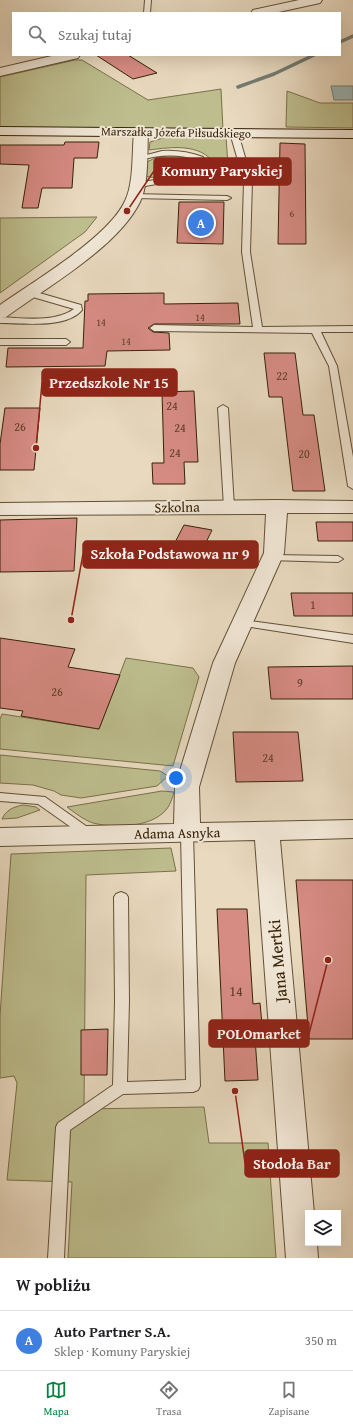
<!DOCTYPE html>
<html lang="pl">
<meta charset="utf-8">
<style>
body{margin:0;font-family:"Gentium Book Plus",serif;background:#f6f6f6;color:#202124}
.controls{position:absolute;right:12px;bottom:12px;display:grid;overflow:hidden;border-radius:0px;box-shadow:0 4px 16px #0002}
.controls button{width:36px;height:36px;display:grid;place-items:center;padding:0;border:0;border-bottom:1px solid #e0e0e0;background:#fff;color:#202124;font:20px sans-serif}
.you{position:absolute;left:176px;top:778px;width:14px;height:14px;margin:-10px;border:3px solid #fff;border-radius:50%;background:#1a73e8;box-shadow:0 0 0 6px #1a73e833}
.badge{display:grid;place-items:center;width:26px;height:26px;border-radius:50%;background:#0b8043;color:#fff;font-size:13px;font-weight:700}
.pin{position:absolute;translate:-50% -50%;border:2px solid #fff;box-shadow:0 1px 4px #0006}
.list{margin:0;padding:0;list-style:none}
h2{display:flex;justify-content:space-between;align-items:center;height:52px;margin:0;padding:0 16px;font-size:17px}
h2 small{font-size:13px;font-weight:400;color:#757577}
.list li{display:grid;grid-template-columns:26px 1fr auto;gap:12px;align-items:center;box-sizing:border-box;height:60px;padding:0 16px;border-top:1px solid #e0e0e0}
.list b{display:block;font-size:15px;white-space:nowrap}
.list p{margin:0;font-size:13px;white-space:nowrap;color:#757577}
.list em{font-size:13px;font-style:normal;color:#757577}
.icon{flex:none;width:22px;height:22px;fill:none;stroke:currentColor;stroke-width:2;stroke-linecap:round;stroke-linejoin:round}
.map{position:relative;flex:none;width:353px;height:1258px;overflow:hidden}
.search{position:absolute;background:#fff;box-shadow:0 4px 16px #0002;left:12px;right:12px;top:12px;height:44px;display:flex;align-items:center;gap:10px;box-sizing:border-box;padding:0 14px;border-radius:0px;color:#757577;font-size:15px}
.sheet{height:112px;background:#fff}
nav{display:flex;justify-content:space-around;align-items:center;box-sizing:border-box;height:56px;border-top:1px solid #e0e0e0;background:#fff;font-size:11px;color:#757577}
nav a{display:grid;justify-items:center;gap:2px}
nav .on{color:#0b8043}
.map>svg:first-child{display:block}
.green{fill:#bdbd8d;stroke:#7a704a}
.water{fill:#9bb8bb;stroke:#737c73}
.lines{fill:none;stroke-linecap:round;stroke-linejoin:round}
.stream{stroke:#737c73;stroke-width:3.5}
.building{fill:#d68b83;stroke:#362208}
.lane-casing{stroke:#625036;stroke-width:2}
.street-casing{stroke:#625036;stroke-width:2}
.secondary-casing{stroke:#362208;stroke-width:2}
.lane{fill:#f0e6d5;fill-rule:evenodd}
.street{fill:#f0e6d5;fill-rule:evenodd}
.secondary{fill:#f0e6d5;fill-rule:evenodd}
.labels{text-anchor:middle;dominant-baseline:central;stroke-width:4;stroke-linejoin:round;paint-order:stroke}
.far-number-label{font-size:10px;fill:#5e3c27}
.far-street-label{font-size:12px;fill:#362208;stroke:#f0e6d5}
.number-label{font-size:12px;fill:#5e3c27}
.street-label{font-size:14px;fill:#362208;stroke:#f0e6d5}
.near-number-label{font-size:14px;fill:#5e3c27}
.near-street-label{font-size:17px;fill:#362208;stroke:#f0e6d5}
.leader{fill:none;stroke:#8f2418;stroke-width:1.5}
.callout-dot{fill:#8f2418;stroke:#f0e6d5;stroke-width:1.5}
.callout{fill:#8f2418;stroke:#8f2418;stroke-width:1.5}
.callout-label{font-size:15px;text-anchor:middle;font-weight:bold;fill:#fff}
</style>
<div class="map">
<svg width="353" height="1258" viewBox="0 0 353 1258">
<rect width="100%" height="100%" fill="#e8d9bf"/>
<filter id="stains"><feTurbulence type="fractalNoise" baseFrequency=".005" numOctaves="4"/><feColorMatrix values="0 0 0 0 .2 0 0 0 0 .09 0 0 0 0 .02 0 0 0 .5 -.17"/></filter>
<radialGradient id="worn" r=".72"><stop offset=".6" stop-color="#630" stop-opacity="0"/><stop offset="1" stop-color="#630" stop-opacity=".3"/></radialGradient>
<!-- green -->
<path class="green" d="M75 60H82L148 100 221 89 223 130 0 128V77Z
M287 91 320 103H353V128L286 127Z
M169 136 226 137 228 165 215 164C200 143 172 147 149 150L150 142Z
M170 156C178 156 192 155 193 166 181 176 159 180 144 176L147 162 157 157Z
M97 217 85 232 0 293V218Z
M126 658 193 668 199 677 173 766 0 749V719L2 714 99 729Z
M0 755 160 771 168 776 157 786 81 798 61 795 54 791 33 785 0 783Z
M162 791 174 792C172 799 170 806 165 811 149 828 114 828 93 823 84 820 75 813 67 807Z
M23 805 36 807 40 810 17 818 2 819C6 810 13 807 23 805Z
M171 848 176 871 86 875 84 1109 204 1107 209 1143H268L276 1258H68L72 1182 7 1180 17 1083 14 1076 0 1078V1016L11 854Z"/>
<!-- water -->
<path class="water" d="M331 86H353V100H334Z"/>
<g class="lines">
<!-- stream -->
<path class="stream" d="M340 42 353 36
M238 87 274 74 314 55"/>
</g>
<!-- building -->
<path class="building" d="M96 55H128L157 73 133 79Z
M65 142H99L97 158H74L72 188H42L38 208H22L29 165 0 164V145H64Z
M280 143 305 144 306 244H278Z
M179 202H224L223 244 177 243Z
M164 293V304L238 303 240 324H154L148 328 153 332 169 333 170 350 107 351 105 366 6 367 8 348H83L85 301H88V294Z
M264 353H295L303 415H314L325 491H293L282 397H269Z
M194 391 198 462H184L185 484H153L152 463H164L162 392Z
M5 408H40L34 470H0V444Z
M77 518 74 571 0 572V520Z
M316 522H353V541H318Z
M184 525 212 530 198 559 169 554Z
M291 593H353V616H294Z
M0 638 75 649 68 667 120 675 99 729 21 716 23 711 0 708Z
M353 666V699H271L268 667Z
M233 732H298L303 781 236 782Z
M296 880H353V1039H309Z
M217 909H247L253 1004 260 1003 262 1024H254L258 1080 225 1081Z
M108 1029 107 1075H81V1030Z"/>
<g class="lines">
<defs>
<path id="lane" d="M145 0H151L150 13H144Z
M231 131 238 133 252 181 250 252 262 327 353 326V332H321L337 366 353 457V489L348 486 329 366 312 333 154 331 150 328 154 325 253 327 242 252 244 181 230 133Z
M162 151C176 150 189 152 203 157L207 167 201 173 185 179 134 188V184L142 182 181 176 196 170 199 167 197 160C177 153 159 155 139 160L135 158Z
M131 194 227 196 231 198 227 200 134 198 130 196Z
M29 290 81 305 82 310C66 329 22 323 0 323V317C23 318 54 323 74 309L26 295V291Z
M0 339H66L70 342 66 345H0Z
M223 405 228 408 234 507 229 510 224 507 218 408Z
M272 555 338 556 343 559 338 562 268 560 267 558Z
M242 620 353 635V643L238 625 237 623Z
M0 793 45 797 93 831 95 834 93 837H85L38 804 0 801Z
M187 828 191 830 193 833 200 1086 198 1090 193 1092 123 1094 70 1130 64 1258H48L56 1127 58 1123 113 1085 115 1001 114 897 116 894 121 892 126 894 128 897 129 1001 127 1082 186 1080 181 833 183 830Z"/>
<path id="street" d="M299 0H322L320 3 274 13H251L253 10Z
M56 55H80L78 58 0 76V68Z
M141 128 146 129 148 132C147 152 149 184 140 202 118 247 47 287 6 317L0 318V305C34 281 109 237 125 201 134 183 132 152 134 132L136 129Z
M277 500 353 501V513H287L284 553 235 663 199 787 200 823 353 820V838L280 840 314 1213H308V1243H317L318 1258H286L255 840 0 846V828L174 824 175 787 213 663 264 553 266 514 0 515V503Z"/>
<path id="secondary" d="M0 127 353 130V138L0 135Z"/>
</defs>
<!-- lane casing -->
<use href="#lane" class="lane-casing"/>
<!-- street casing -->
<use href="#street" class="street-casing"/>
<!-- secondary casing -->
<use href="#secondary" class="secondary-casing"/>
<!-- lane -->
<use href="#lane" class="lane"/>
<!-- street -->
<use href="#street" class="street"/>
<!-- secondary -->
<use href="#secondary" class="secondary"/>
</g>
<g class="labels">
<!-- far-number labels -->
<g class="far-number-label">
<text x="292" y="213">6</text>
<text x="200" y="317">14</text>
<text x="101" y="322">14</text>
<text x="126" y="341">14</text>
</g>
<!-- far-street labels -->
<g class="far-street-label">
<text transform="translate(176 132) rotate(1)">Marszałka Józefa Piłsudskiego</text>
</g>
<!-- number labels -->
<g class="number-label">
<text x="282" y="375">22</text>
<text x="172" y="405">24</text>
<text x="20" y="426">26</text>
<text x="180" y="427">24</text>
<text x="175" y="452">24</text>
<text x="304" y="453">20</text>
<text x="313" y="604">1</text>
<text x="300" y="682">9</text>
<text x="57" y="691">26</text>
<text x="268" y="757">24</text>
</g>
<!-- street labels -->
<g class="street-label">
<text transform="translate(177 507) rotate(-1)">Szkolna</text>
<text transform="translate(177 833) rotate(-1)">Adama Asnyka</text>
</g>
<!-- near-number labels -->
<g class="near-number-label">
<text x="236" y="991">14</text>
</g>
<!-- near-street labels -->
<g class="near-street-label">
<text transform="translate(277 961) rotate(-95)">Jana Mertki</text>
</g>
</g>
<!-- callouts -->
<path class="leader" d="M127 211L154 171M36 448L42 383M71 620L83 554M328 960L309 1034M235 1091L245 1163"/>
<g class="callout-dot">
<circle cx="127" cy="211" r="4"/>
<circle cx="36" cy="448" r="4"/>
<circle cx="71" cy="620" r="4"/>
<circle cx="328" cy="960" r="4"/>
<circle cx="235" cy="1091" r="4"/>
</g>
<g class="callout">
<rect x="154" y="158" width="137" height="27" rx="4"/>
<rect x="42" y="369" width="135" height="27" rx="4"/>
<rect x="83" y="541" width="175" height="27" rx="4"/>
<rect x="209" y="1020" width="100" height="27" rx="4"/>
<rect x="245" y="1150" width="94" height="27" rx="4"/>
</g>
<g class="callout-label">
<text x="222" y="176">Komuny Paryskiej</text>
<text x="109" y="388">Przedszkole Nr 15</text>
<text x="170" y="559">Szkoła Podstawowa nr 9</text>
<text x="259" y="1039">POLOmarket</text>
<text x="292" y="1169">Stodoła Bar</text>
</g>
<rect width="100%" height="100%" filter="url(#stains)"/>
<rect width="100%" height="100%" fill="url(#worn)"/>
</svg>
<div class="controls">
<button><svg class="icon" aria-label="layers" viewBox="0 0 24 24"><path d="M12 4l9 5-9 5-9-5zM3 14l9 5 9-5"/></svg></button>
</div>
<div class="you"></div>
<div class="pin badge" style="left:201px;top:223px;background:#3f7fe0">A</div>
<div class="search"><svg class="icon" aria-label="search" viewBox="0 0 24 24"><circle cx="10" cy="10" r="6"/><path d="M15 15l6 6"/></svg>Szukaj tutaj</div>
</div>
<section class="sheet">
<h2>W pobliżu<small></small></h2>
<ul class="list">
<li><span class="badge" style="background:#3f7fe0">A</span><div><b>Auto Partner S.A.</b><p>Sklep · Komuny Paryskiej</p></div><em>350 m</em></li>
</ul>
</section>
<nav>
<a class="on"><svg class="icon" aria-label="map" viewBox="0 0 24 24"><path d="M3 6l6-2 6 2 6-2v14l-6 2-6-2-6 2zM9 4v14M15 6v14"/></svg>Mapa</a>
<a><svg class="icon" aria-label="directions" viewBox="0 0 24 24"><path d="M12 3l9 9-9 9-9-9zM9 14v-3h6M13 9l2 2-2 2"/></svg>Trasa</a>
<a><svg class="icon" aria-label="saved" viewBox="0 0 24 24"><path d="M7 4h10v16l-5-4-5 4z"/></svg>Zapisane</a>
</nav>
